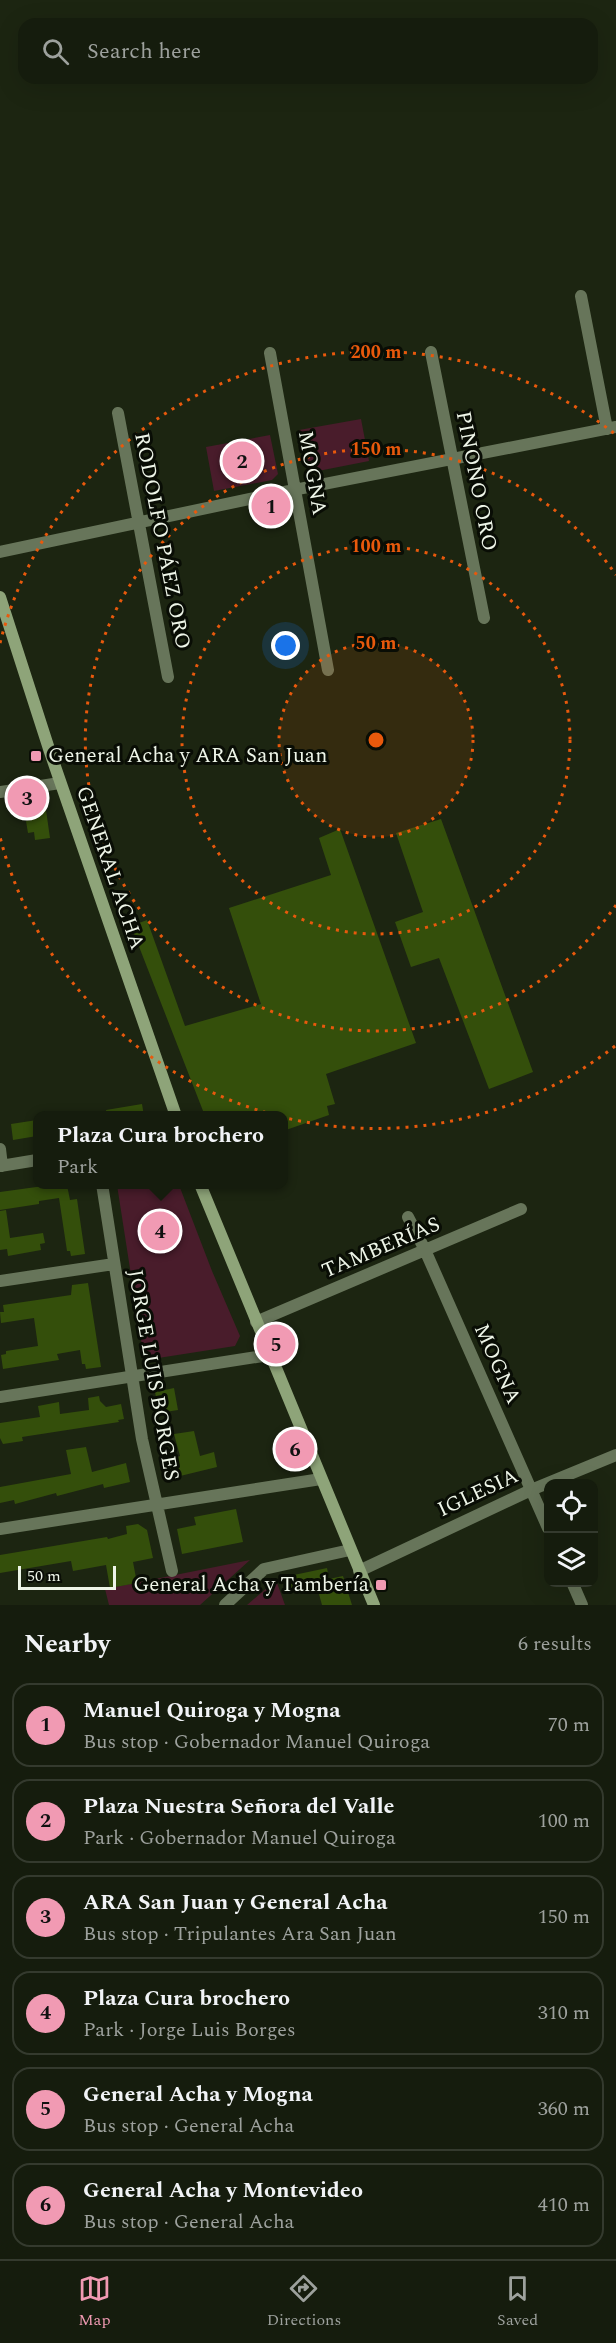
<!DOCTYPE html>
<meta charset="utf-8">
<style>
body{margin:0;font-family:Spectral,serif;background:#22291b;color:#f1f3f6}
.controls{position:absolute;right:18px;bottom:18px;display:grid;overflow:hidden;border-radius:12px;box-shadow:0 6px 24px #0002}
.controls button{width:54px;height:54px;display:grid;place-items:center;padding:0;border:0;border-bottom:2px solid #343a2e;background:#151c0d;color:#f1f3f6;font:30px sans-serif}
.scale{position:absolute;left:18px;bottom:15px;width:98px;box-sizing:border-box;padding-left:6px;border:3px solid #eef5e8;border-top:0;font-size:16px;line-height:21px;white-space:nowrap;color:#eef5e8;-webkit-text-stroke:4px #090d05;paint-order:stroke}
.you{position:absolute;left:286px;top:646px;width:21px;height:21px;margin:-15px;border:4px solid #fff;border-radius:50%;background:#1a73e8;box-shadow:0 0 0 9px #1a73e833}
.badge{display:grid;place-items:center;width:39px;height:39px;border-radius:50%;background:#f19ab3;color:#111;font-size:20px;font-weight:700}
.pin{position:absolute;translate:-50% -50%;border:3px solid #fff;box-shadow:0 2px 6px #0006}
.popup{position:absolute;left:33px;top:1111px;width:255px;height:78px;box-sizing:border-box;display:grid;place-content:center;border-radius:12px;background:#151c0d;filter:drop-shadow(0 2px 4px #0005);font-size:20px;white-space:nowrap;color:#9da19d}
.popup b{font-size:22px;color:#f1f3f6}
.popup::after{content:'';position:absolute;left:50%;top:100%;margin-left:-12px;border:12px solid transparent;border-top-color:#151c0d}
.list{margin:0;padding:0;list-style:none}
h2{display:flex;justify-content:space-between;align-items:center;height:78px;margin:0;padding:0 24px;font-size:26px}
h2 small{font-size:20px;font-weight:400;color:#9da19d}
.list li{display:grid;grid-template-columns:39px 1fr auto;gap:18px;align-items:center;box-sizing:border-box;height:84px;margin:0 12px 12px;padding:0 12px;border:2px solid #343a2e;border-radius:18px}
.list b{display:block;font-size:22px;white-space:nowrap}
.list p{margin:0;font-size:20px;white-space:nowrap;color:#9da19d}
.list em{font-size:20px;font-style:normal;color:#9da19d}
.icon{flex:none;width:33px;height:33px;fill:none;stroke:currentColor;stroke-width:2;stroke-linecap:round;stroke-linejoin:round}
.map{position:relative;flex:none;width:616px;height:1605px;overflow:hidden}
.search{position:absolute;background:#151c0d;box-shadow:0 6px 24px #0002;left:18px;right:18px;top:18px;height:66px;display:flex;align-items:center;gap:15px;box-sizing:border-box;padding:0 21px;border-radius:18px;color:#9da19d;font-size:22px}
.sheet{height:654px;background:#151c0d}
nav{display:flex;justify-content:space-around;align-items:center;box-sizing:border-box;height:84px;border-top:2px solid #343a2e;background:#151c0d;font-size:16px;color:#9da19d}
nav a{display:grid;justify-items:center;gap:3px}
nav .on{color:#f19ab3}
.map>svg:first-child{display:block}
.green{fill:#491c2b}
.building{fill:#344f0b}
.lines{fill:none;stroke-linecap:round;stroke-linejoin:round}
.minor{stroke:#67755a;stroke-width:12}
.secondary{stroke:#8ea479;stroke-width:12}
.ring{fill:none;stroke:#e8590c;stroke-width:3;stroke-dasharray:3 6}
.poi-dot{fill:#f19ab3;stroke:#090d05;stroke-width:2}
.labels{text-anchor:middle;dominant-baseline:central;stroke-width:6;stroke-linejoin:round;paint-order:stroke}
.street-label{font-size:21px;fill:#eef5e8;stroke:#090d05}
.poi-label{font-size:21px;fill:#eef5e8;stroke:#090d05;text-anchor:start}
.centre{fill:#e8590c;stroke:#090d05;stroke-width:3}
.ring-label{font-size:18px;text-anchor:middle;font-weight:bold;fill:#e8590c;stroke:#090d05;stroke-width:6;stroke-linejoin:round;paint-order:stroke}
</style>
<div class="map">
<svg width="616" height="1605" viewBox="0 0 616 1605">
<rect width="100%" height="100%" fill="#1c2511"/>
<!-- green -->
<path class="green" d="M361 419 369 461 313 472 306 467 299 430Z
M270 435 278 474 272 480 214 491 206 447Z
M117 1185H179L212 1271 240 1336 235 1346 152 1359 143 1352Z
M250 1560 200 1605H109L105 1589Z
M276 1580 285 1605H247Z"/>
<!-- building -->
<path class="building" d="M46 810 50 838 35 840 34 832 28 833 26 821 32 820 31 812Z
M441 819 533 1072 489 1089 439 958 411 967 395 922 423 912 396 833Z
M340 829 416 1043 326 1074 335 1104 327 1106 329 1115 283 1131V1116H205L131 926 147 920 185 1026 261 1004 229 908 331 875 319 838Z
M142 1104 144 1116H107L106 1110Z
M37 1120V1136L13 1140 11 1124Z
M51 1185H67L70 1200 77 1199 85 1254 71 1256 70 1251H67L59 1198 39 1201V1204L0 1210V1192Z
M6 1210 10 1238 43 1233 45 1243 40 1244 41 1250 8 1256 7 1249 0 1250V1211Z
M88 1283 101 1367 86 1369 85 1364H82L80 1350 57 1354 59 1360 3 1369 1 1355 6 1354V1351L38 1346 34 1318 1 1323 0 1312H4L3 1305 71 1295 72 1285Z
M174 1388 178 1410 159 1413 155 1392Z
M99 1396 100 1401 106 1407 121 1404 124 1419 118 1420 119 1422 22 1437 23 1441 3 1444 0 1438V1423L40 1417 38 1406 59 1402 60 1414 89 1410 88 1398Z
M194 1431 200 1456 214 1452 217 1467 172 1478 167 1460 180 1456 174 1434Z
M86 1447 92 1472 126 1463 130 1482 104 1488 103 1484 57 1496 56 1493 15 1504 14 1500 0 1503V1487L71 1474 66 1450Z
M236 1509 243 1542 182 1554 177 1529 196 1525 194 1517Z
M138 1524 147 1530 153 1558 133 1562 137 1583 110 1588 106 1565 73 1571 71 1561 0 1573V1555L107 1537 108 1539 127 1534 126 1526Z
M327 1568 329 1579 343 1576 352 1605H322L317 1587 292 1592 289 1576Z"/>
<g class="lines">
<!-- minor -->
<path class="minor" d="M581 296 607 429
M431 352 484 618
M270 353 328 670
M118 413 168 677
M0 552 268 495 616 427
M0 792 60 783
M0 1149 2 1166
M0 1166 37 1160
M102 1184 142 1439 172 1571
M408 1217 425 1250 548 1528
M0 1281 114 1264
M256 1322 521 1209
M0 1397 269 1355
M0 1529 321 1479
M359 1571 531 1490 616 1455
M572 1582 582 1605
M225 1605 264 1569 350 1550"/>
<!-- secondary -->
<path class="secondary" d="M0 597 50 752 176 1116
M200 1184 374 1605"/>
</g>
<!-- distance rings -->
<circle cx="376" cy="740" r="97" fill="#e8590c" fill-opacity=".12"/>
<g class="ring">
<circle cx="376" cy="740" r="97"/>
<circle cx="376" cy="740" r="194"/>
<path d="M616 905A291 291 0 1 1 616 575"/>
<path d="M615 1046A388 388 0 0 1 0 837M0 643A388 388 0 0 1 615 434"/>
</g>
<!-- markers -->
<g class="poi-dot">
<rect x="30" y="750" width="12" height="12" rx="3"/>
<rect x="375" y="1579" width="12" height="12" rx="3"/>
</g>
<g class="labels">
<!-- street labels -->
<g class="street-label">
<text transform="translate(312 473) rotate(80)">MOGNA</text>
<text transform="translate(476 481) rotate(79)">PINONO ORO</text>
<text transform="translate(162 541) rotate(79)">RODOLFO PÁEZ ORO</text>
<text transform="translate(110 868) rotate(71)">GENERAL ACHA</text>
<text transform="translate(381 1248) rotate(-23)">TAMBERÍAS</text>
<text transform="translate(497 1364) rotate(66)">MOGNA</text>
<text transform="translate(153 1375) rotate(80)">JORGE LUIS BORGES</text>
<text transform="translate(478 1493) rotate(-25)">IGLESIA</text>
</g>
<!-- poi labels -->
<g class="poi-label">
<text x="48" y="756">General Acha y ARA San Juan</text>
<text x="369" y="1585" text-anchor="end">General Acha y Tambería</text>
</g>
</g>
<circle cx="376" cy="740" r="9" class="centre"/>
<g class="ring-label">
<text x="376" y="358">200 m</text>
<text x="376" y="455">150 m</text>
<text x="376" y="552">100 m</text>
<text x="376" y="649">50 m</text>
</g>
</svg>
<div class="controls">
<button><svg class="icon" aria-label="locate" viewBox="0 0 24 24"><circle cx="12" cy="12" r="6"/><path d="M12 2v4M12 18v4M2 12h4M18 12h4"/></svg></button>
<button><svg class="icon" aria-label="layers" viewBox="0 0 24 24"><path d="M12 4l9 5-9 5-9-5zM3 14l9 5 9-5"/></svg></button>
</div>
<div class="scale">50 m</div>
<div class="you"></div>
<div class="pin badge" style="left:271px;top:506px">1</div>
<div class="pin badge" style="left:242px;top:461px">2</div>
<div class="pin badge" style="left:27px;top:798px">3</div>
<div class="pin badge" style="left:160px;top:1231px">4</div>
<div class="popup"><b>Plaza Cura brochero</b>Park</div>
<div class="pin badge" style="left:276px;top:1344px">5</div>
<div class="pin badge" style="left:295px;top:1449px">6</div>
<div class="search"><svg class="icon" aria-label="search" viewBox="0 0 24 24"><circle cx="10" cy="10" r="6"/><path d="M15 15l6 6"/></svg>Search here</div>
</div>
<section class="sheet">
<h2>Nearby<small>6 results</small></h2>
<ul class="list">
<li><span class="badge">1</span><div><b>Manuel Quiroga y Mogna</b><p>Bus stop · Gobernador Manuel Quiroga</p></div><em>70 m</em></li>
<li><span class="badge">2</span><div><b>Plaza Nuestra Señora del Valle</b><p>Park · Gobernador Manuel Quiroga</p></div><em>100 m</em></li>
<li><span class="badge">3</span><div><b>ARA San Juan y General Acha</b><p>Bus stop · Tripulantes Ara San Juan</p></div><em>150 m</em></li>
<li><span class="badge">4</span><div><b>Plaza Cura brochero</b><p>Park · Jorge Luis Borges</p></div><em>310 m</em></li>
<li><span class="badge">5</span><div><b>General Acha y Mogna</b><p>Bus stop · General Acha</p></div><em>360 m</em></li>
<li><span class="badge">6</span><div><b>General Acha y Montevideo</b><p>Bus stop · General Acha</p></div><em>410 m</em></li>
</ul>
</section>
<nav>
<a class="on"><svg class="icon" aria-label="map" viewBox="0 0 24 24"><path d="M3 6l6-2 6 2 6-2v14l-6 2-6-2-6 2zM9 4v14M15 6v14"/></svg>Map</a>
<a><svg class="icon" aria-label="directions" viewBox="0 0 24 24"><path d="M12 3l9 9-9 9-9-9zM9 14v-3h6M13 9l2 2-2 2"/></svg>Directions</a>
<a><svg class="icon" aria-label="saved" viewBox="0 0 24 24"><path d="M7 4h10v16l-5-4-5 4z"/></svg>Saved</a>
</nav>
